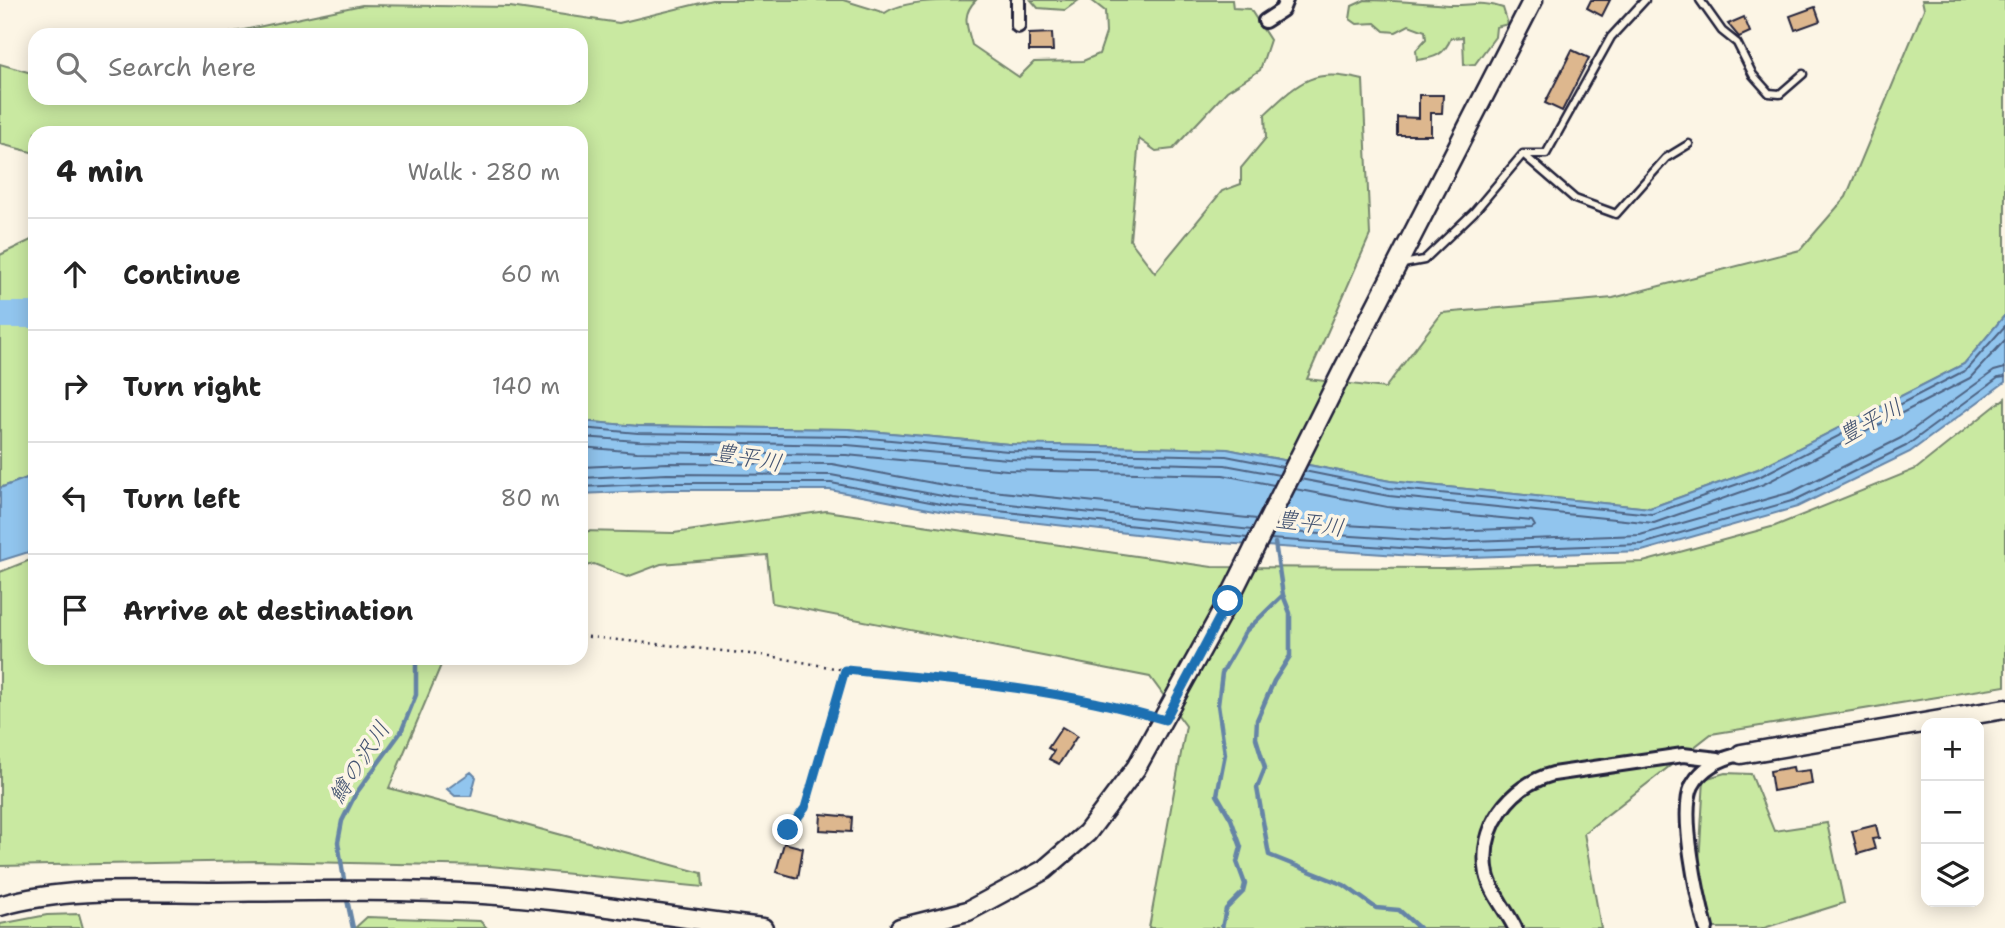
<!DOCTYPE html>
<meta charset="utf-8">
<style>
body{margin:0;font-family:"Shantell Sans","Klee One",sans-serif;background:#f2f2f2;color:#222}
.controls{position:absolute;right:21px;bottom:21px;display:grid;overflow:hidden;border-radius:14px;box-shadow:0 4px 18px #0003}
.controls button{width:63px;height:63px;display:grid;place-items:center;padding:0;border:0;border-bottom:2px solid #e0e0e0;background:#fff;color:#222;font:35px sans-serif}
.stop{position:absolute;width:21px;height:21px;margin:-16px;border:5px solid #1f6fb2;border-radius:50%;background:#fff}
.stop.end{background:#1f6fb2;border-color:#fff;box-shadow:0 2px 7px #0008}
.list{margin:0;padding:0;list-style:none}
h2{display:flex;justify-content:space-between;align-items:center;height:91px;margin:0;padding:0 28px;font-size:30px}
h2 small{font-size:23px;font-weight:400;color:#767676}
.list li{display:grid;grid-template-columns:46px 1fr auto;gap:21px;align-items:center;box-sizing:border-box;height:112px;padding:0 28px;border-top:2px solid #e0e0e0}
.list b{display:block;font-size:26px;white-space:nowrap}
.list em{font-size:23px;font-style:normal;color:#767676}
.icon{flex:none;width:38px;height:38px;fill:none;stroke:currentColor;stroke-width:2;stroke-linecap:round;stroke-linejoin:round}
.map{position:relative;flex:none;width:2005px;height:928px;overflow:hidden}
.search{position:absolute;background:#fff;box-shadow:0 4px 18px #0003;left:28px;top:28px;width:560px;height:77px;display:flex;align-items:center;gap:18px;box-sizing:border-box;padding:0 24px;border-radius:21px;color:#767676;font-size:26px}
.panel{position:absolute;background:#fff;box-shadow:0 4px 18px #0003;left:28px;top:126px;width:560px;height:539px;border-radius:21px}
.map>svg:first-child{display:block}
.green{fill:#c9e9a1;stroke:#76866e;stroke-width:2}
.water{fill:#91c5ee;stroke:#6584a6;stroke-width:2}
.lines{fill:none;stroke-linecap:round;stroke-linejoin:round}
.shore{stroke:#4e6383;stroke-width:2}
.stream{stroke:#6584a6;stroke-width:4.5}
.river{stroke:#91c5ee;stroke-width:26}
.building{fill:#ddb78e;stroke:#22223b;stroke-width:2}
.lane-casing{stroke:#22223b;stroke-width:11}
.street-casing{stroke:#22223b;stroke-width:18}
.secondary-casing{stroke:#22223b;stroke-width:23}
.path{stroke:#22223b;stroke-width:2.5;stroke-dasharray:2 5;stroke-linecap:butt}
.lane{stroke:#fcf5e5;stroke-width:6}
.street{stroke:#fcf5e5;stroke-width:12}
.secondary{stroke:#fcf5e5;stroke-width:18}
.route{stroke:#1f6fb2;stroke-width:9}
.labels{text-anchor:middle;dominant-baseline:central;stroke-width:7;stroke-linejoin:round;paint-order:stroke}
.water-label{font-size:23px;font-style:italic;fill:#435371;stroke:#fcf5e5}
</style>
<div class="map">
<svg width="2005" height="928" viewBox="0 0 2005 928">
<rect width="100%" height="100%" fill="#fcf5e5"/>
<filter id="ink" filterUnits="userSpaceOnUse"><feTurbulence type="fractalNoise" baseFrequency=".0143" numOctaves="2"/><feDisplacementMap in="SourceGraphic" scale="14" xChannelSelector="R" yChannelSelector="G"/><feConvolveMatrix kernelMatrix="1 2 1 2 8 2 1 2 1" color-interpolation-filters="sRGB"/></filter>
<g filter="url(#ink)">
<!-- green -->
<path class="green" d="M713 0H843L885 13C902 0 951 0 976 0 961 15 967 26 972 45L1019 77 1034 62 1083 61 1099 54 1106 33 1105 11 1091 0H1232L1233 8 1250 9 1270 40 1260 70 1227 91 1173 149 1156 151 1139 139 1130 240 1155 273 1222 191 1241 184V168L1266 138 1265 114C1301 80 1313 68 1363 80L1370 235 1307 379 1385 388 1442 313 1613 298 1800 250 1846 197 1924 9 1922 0H2005V315L1964 364 1758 469 1650 508 1390 481 1227 449 1009 444 848 429 638 426 581 421V133H35V153L0 144V64L35 74V98H581V35H220L362 5 510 7 619 23Z
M1031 0H1079L1065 10 1038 8Z
M1365 0C1393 0 1420 3 1449 5 1471 6 1480 0 1503 8L1508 24 1496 27 1495 37 1475 64 1464 65 1463 37 1451 38C1444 55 1435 58 1417 60L1416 50 1426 39 1425 31 1409 25 1396 32 1384 31 1375 23 1357 24 1350 19 1352 6Z
M35 238V475L0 488V255Z
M2005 398V686L1711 734 1584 833 1601 928H1149L1186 726 1150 677 772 603 767 555 661 564 627 577 594 564 581 567V531L674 533 826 511 1212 567 1446 568 1643 562 1775 526 1916 469Z
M35 558V658H444L389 788 702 873 703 887 490 866 257 861 0 866V572Z
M1725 773 1751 774 1774 831 1827 823 1844 903 1764 928H1706L1698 881 1704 779Z
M79 914 83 928H0V924L47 915Z
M367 917 480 921 487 928H355Z"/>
<!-- water -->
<path class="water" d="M2005 315V382L1910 452 1797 507 1642 551 1443 558 1206 542 950 513 830 490H668L581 494V421L638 426 848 429 1009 444 1227 449 1390 481 1650 508 1758 469 1964 364Z
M35 475V550L0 561V488Z
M471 772 476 777 471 796H455L447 789Z"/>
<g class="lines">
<!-- shore -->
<path class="shore" d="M581 428 638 433 848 436 1008 451 1226 456 1283 467
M581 437 638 441 847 445 1008 459 1225 465 1279 475
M581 447 637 452 846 455 1007 470 1223 475 1274 485
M581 467 667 463 832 464 954 487 1257 519
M1304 471 1389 488 1652 514 1761 476 1966 370 2005 326
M581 478 667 474 831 475 953 498 1252 530
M1300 479 1389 496 1654 523 1764 484 1970 378 2005 340
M581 487 668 483H831L951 506 1248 538
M1280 521 1444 531 1532 528 1535 526 1532 521 1387 507 1295 489
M1275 531 1444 542 1640 535 1792 492 1901 438 1994 371 2005 368
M1270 539 1444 551 1642 544 1795 500 1906 446 1998 378 2005 377"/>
<!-- stream -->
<path class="stream" d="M1275 543 1283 595 1290 613V656L1274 681 1257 720 1256 738 1265 768 1257 788 1269 855 1344 885 1376 908 1399 910 1419 928
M345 886 338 842 342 821 355 795 401 732 416 695V658
M346 895 353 928
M1222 928 1226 909 1243 892 1245 884 1237 862 1241 847 1231 819 1217 795 1225 754 1218 705 1222 673 1246 631 1283 595"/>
<!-- river -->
<path class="river" d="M0 315H35"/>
</g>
<!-- building -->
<path class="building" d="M1591 0H1610L1602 16 1587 8Z
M1815 7 1820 21 1795 30 1790 16Z
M1744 17 1750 32 1739 37 1728 24Z
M1052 33 1053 51H1029V34Z
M1572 50 1589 58 1562 111 1545 103Z
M1419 95H1443L1442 113H1431V135H1397V117L1419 118Z
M1062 727 1077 736 1059 764 1049 759 1054 751 1048 748Z
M1793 767 1794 772 1810 770 1812 784 1773 791 1770 771Z
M821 814 852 817 851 832 820 830Z
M1876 825 1879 838 1872 839 1875 849 1858 854 1852 831Z
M784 843 803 848 798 878 776 872Z"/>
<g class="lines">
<defs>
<path id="lane" d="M1700 0 1722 31 1737 43 1753 75 1769 93 1780 94 1803 74
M1523 154 1575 199 1616 214 1666 158 1689 144
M1403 264 1424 260 1474 212 1523 154H1546L1611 37 1645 0"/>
<path id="street" d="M1265 21 1282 10 1286 0
M1018 26V0
M1515 928C1507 911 1491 893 1487 874 1478 828 1510 785 1553 774L1683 755 1718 759
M1706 928C1698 898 1679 813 1692 786 1702 767 1722 758 1741 754"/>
<path id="secondary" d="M1741 754 2005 709
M0 906C69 886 145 892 217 892 305 891 395 889 483 894 577 900 669 917 763 928
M900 928 968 911 1044 870 1087 833 1136 768 1228 601 1343 370 1533 0"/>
</defs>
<!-- lane casing -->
<use href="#lane" class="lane-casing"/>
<!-- street casing -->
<use href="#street" class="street-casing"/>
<!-- secondary casing -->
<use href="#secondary" class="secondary-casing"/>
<!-- path -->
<path class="path" d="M581 636 770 656 845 670 984 682 1101 701 1148 715
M788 830 805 808 845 670"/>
<!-- lane -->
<use href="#lane" class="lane"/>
<!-- street -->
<use href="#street" class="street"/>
<!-- secondary -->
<use href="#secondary" class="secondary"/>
</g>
</g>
<g class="lines" filter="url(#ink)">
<!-- route -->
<path class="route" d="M788 830 805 808 845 670C954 680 1059 688 1165 720L1228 601"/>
</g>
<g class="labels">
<!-- water labels -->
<g class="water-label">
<text transform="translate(1870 421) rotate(-28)">豊平川</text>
<text transform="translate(748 457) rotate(10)">豊平川</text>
<text transform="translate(1310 523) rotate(8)">豊平川</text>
<text transform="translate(359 762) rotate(-57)">鱒の沢川</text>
</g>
</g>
</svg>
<div class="controls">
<button>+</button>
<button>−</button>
<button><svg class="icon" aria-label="layers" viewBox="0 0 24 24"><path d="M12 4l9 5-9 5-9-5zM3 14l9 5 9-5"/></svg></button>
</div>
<div class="stop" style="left:1228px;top:601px"></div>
<div class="stop end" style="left:788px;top:830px"></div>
<div class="search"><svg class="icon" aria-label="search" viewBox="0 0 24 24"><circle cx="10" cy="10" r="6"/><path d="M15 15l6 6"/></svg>Search here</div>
<section class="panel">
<h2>4 min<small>Walk · 280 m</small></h2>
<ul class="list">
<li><svg class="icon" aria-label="ahead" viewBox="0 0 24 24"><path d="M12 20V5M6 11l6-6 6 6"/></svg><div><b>Continue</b></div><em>60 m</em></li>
<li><svg class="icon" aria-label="right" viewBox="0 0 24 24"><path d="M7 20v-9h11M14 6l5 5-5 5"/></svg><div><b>Turn right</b></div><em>140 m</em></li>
<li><svg class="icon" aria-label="left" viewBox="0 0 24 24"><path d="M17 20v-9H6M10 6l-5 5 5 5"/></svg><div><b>Turn left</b></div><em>80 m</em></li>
<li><svg class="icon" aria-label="arrive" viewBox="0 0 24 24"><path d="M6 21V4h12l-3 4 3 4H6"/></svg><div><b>Arrive at destination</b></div></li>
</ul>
</section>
</div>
